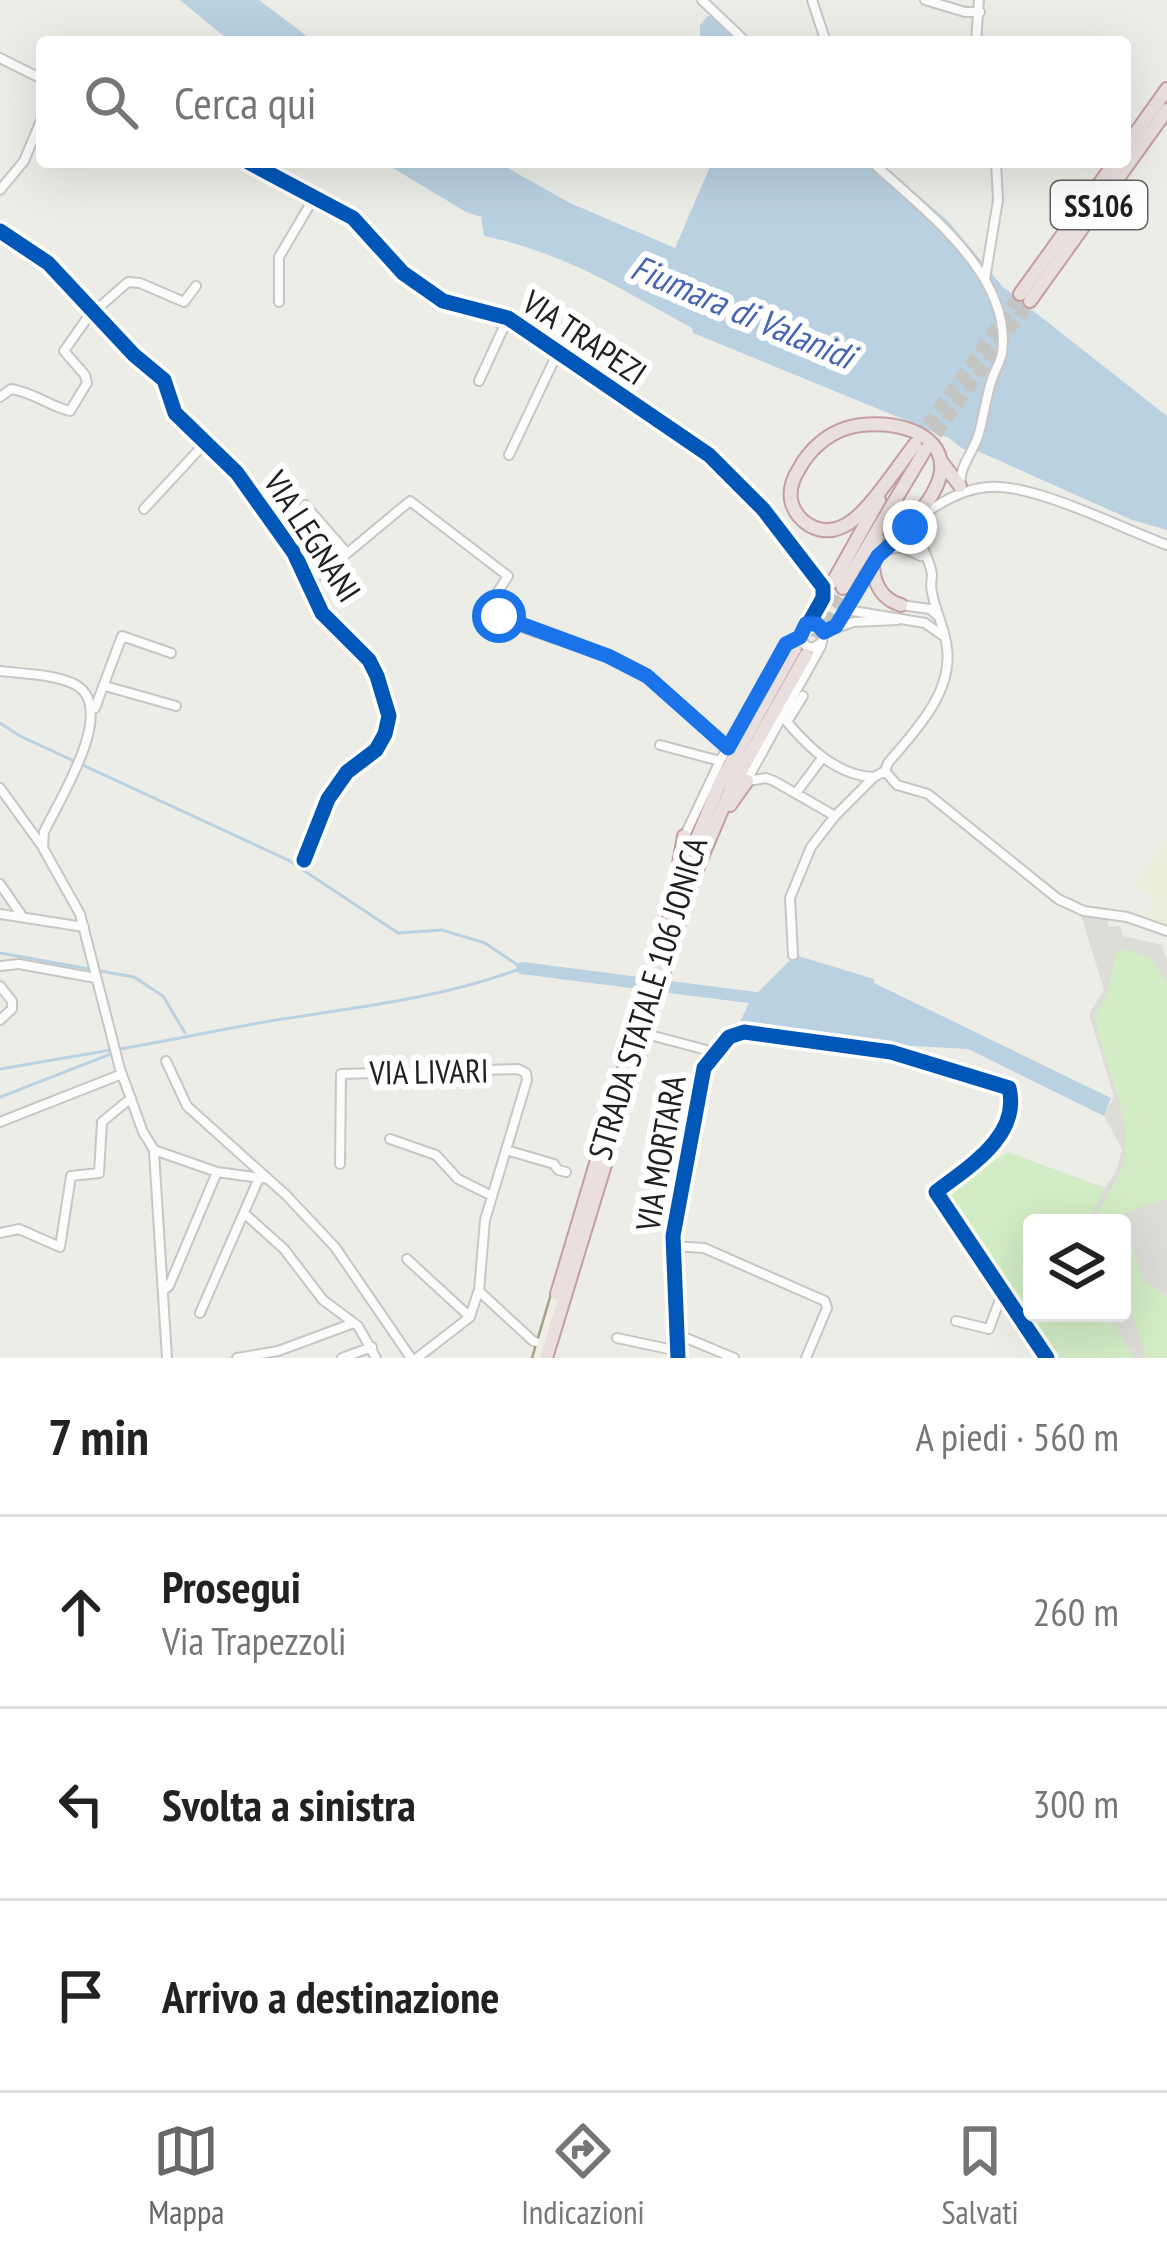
<!DOCTYPE html>
<html lang="it">
<meta charset="utf-8">
<style>
body{margin:0;font-family:"PT Sans Narrow",sans-serif;background:#f2f2f2;color:#222}
.controls{position:absolute;right:36px;bottom:36px;display:grid;overflow:hidden;border-radius:12px;box-shadow:0 12px 48px #0002}
.controls button{width:108px;height:108px;display:grid;place-items:center;padding:0;border:0;border-bottom:3px solid #e0e0e0;background:#fff;color:#222;font:60px sans-serif}
.stop{position:absolute;width:36px;height:36px;margin:-27px;border:9px solid #1a73e8;border-radius:50%;background:#fff}
.stop.end{background:#1a73e8;border-color:#fff;box-shadow:0 3px 12px #0008}
.list{margin:0;padding:0;list-style:none}
h2{display:flex;justify-content:space-between;align-items:center;height:156px;margin:0;padding:0 48px;font-size:51px}
h2 small{font-size:39px;font-weight:400;color:#767676}
.list li{display:grid;grid-template-columns:78px 1fr auto;gap:36px;align-items:center;box-sizing:border-box;height:192px;padding:0 48px;border-top:3px solid #e0e0e0}
.list b{display:block;font-size:45px;white-space:nowrap}
.list p{margin:0;font-size:39px;white-space:nowrap;color:#767676}
.list em{font-size:39px;font-style:normal;color:#767676}
.icon{flex:none;width:66px;height:66px;fill:none;stroke:currentColor;stroke-width:2;stroke-linecap:round;stroke-linejoin:round}
.map{position:relative;flex:none;width:1167px;height:1358px;overflow:hidden}
.search{position:absolute;background:#fff;box-shadow:0 12px 48px #0002;left:36px;right:36px;top:36px;height:132px;display:flex;align-items:center;gap:30px;box-sizing:border-box;padding:0 42px;border-radius:12px;color:#767676;font-size:45px}
.sheet{height:732px;background:#fff}
nav{display:flex;justify-content:space-around;align-items:center;box-sizing:border-box;height:168px;border-top:3px solid #e0e0e0;background:#fff;font-size:33px;color:#767676}
nav a{display:grid;justify-items:center;gap:6px}
nav .on{color:#676765}
.map>svg:first-child{display:block}
.airport{fill:#ddddd7;fill-rule:evenodd}
.farmland{fill:#e9efdb}
.grass{fill:#d2ecc5}
.pitch{fill:#b1e8dc}
.water{fill:#bad1e2}
.lines{fill:none;stroke-linecap:round;stroke-linejoin:round}
.stream{stroke:#bad1e2;stroke-width:3}
.river{stroke:#bad1e2;stroke-width:12}
.taxiway{stroke:#dcdcd9;stroke-width:18}
.highway-tunnel{stroke:#c4c4c0;stroke-width:12;stroke-dasharray:12 6;stroke-linecap:butt}
.minor-casing{stroke:#c6c6c4;stroke-width:12}
.major-casing{stroke:#a4a184;stroke-width:14}
.highway-casing{stroke:#c49ea0;stroke-width:16}
.minor{stroke:#fcfcfc;stroke-width:8}
.major{stroke:#f1efe5;stroke-width:9}
.highway{stroke:#eadfdf;stroke-width:12}
.minor-bridge-casing{stroke:#c6c6c4;stroke-width:12;stroke-linecap:butt}
.minor-bridge{stroke:#fcfcfc;stroke-width:8}
.cycleway-casing{stroke:#fff;stroke-width:22}
.cycleway{stroke:#0057b8;stroke-width:15}
.route{stroke:#1a73e8;stroke-width:15}
.labels{text-anchor:middle;dominant-baseline:central;stroke-width:12;stroke-linejoin:round;paint-order:stroke}
.shield{fill:#fff;stroke:#626262;stroke-width:3}
.shield-label{font-size:30px;font-weight:bold;fill:#1f1f1f}
.street-label{font-size:33px;fill:#1f1f1f;stroke:#fff}
.water-label{font-size:36px;font-style:italic;fill:#4764b4;stroke:#fff}
</style>
<div class="map">
<svg width="1167" height="1358" viewBox="0 0 1167 1358">
<rect width="100%" height="100%" fill="#edede8"/>
<!-- airport -->
<path class="airport" d="M1081 915 1107 918 1109 927 1120 926 1123 936 1162 945 1167 962V1358H1051L943 1196 1007 1152 1105 1188 1116 1172 1122 1149 1104 1116 1114 1097 1089 1014 1104 990ZM1032 1223H1122V1313H1032Z"/>
<!-- farmland -->
<path class="farmland" d="M1167 838V927L1146 921 1153 895 1133 886Z"/>
<!-- grass -->
<path class="grass" d="M1126 949 1150 959 1167 982V1199L1122 1213 1142 1278 1167 1297V1358H1146L1122 1283V1223H1092C1100 1203 1117 1185 1123 1165 1136 1120 1102 1061 1095 1017L1108 991 1116 953Z
M1007 1152 1104 1188 1087 1223H1032V1313H1106L1134 1358H1055L943 1196Z"/>
<!-- pitch -->
<path class="pitch" d="M327 536 341 553 317 576 302 560Z"/>
<!-- water -->
<path class="water" d="M180 0H259L315 42H231Z
M708 16 717 17 744 42H700V25Z
M383 162H497L570 203 675 248 712 162H879L948 221 1003 287 1167 416V530L1132 520 973 449H963L949 438 693 333 692 328C620 289 566 253 484 236L481 217 466 212Z
M795 955 874 979V983L1111 1098 1104 1116 968 1049 895 1045 738 1026 751 999Z"/>
<g class="lines">
<!-- stream -->
<path class="stream" d="M0 723 20 736 288 860 398 933 442 930 485 943 522 968
M0 953 134 977 163 996 185 1033
M120 1049C172 1040 224 1029 276 1020 359 1007 443 998 522 968
M0 1069 111 1050
M0 1097 116 1052"/>
<!-- river -->
<path class="river" d="M522 968 764 999"/>
<!-- taxiway -->
<path class="taxiway" d="M1167 1221C1146 1236 1147 1259 1167 1274"/>
<!-- highway-tunnel -->
<path class="highway-tunnel" d="M917 440 1020 294
M926 449 1030 301
M807 654 843 588"/>
<defs>
<path id="minor" d="M702 0 746 42
M812 0 826 42
M925 0 965 12H980
M976 42 979 0
M0 58 42 79
M248 162 353 218 403 273 443 301 508 318 709 455 763 509 823 587V598L809 623
M872 162C922 209 1013 274 1002 353 1000 363 995 370 992 379 986 397 984 415 979 433 973 455 955 469 962 492
M0 190 24 161 42 118
M0 231 48 263 134 355 164 380 175 413 237 473 294 553 322 613 369 660 377 676 389 716 385 734 376 750 347 772 328 799 304 860
M985 279 998 200 996 162
M279 302V257L315 196
M479 381 508 318
M0 397 11 389C33 392 49 406 70 411L87 383 85 375 64 351 88 317 128 282 140 283 184 302 196 286
M509 455 558 352
M305 505 346 552
M144 509 207 441
M919 520C916 547 928 551 932 574 932 580 930 586 932 592 935 611 945 628 947 648 953 693 914 732 888 763L885 771 897 785 928 794 1058 899 1084 911 1127 917 1167 931
M884 550 901 547 921 556
M878 555C905 527 947 490 988 487 1034 483 1121 528 1167 545
M321 575 410 501 508 576 490 604V612C526 633 568 641 607 655 654 673 690 714 727 748
M901 605 930 609 938 616
M847 610 925 623 942 635
M836 626 863 576
M825 632 853 622 897 620
M0 671C23 674 56 674 76 685 118 709 59 800 44 832L43 848 80 914 120 1069 143 1132 154 1150 217 1172 268 1179
M105 686 176 706
M803 696 787 722C809 748 838 776 874 777
M95 708 122 636 171 653
M660 745 720 761
M747 780 821 646
M748 781 766 778 774 781 835 816
M0 788 42 846
M796 793 823 757
M685 835 720 761 786 644 799 637 802 628 809 623 820 626 824 632 822 642 813 648 806 646 799 637
M0 884 22 916
M0 914 84 927
M793 955 790 898 811 847 835 816 874 777 885 771
M0 966 19 964 96 978
M0 986 12 1001V1009L0 1020
M646 1034 714 1052
M166 1061 187 1106 286 1195 335 1247 411 1358
M0 1122 122 1074
M390 1139 436 1155 458 1179 492 1196
M506 1150 554 1164 558 1170 566 1172
M154 1152 167 1358
M340 1164 341 1074 518 1069 526 1073 527 1080 485 1220 479 1291 533 1341 542 1344
M245 1214 284 1249 323 1300 358 1326 376 1358
M0 1233 19 1229 60 1247 71 1176 99 1173 102 1122 131 1098
M672 1246 704 1248 825 1301 827 1308 806 1358
M407 1259 470 1317 478 1292
M164 1290 169 1286 217 1172
M200 1313 259 1178
M956 1321 989 1329 1002 1294
M679 1335 734 1358
M617 1338 678 1351
M237 1358 278 1351 351 1324
M342 1358 372 1347
M417 1358 470 1317
M678 1358 673 1236 704 1068 729 1037 744 1032 891 1052 1009 1088C1021 1136 968 1167 936 1192L1047 1358"/>
<path id="major" d="M538 1358 557 1294"/>
<path id="highway" d="M1125 148 1167 89
M1020 294 1115 162
M1030 301 1167 110
M941 461 960 486
M900 465C879 490 848 548 809 525 801 520 795 513 792 504 788 491 792 480 799 469 809 450 827 434 847 428 878 418 945 426 941 471 939 490 920 511 910 527
M898 467 915 444
M877 537C869 563 871 596 901 605
M833 582 879 500
M843 588 925 450
M730 805 747 781
M679 864 684 836
M557 1294 682 875 719 785 795 648
M546 1358 691 883 732 786 806 655"/>
</defs>
<!-- minor casing -->
<use href="#minor" class="minor-casing"/>
<!-- major casing -->
<use href="#major" class="major-casing"/>
<!-- highway casing -->
<use href="#highway" class="highway-casing"/>
<!-- minor -->
<use href="#minor" class="minor"/>
<!-- major -->
<use href="#major" class="major"/>
<!-- highway -->
<use href="#highway" class="highway"/>
<defs>
<path id="minor-bridge" d="M863 576 878 555"/>
</defs>
<!-- minor-bridge casing -->
<use href="#minor-bridge" class="minor-bridge-casing"/>
<!-- minor-bridge -->
<use href="#minor-bridge" class="minor-bridge"/>
<defs>
<path id="cycleway" d="M248 162 353 218 403 273 443 301 508 318 709 455 763 509 823 587V598L809 623
M0 231 48 263 134 355 164 380 175 413 237 473 294 553 322 613 369 660 377 676 389 716 385 734 376 750 347 772 328 799 304 860
M678 1358 673 1236 704 1068 729 1037 744 1032 891 1052 1009 1088C1021 1136 968 1167 936 1192L1047 1358"/>
</defs>
<!-- cycleway casing -->
<use href="#cycleway" class="cycleway-casing"/>
<!-- cycleway -->
<use href="#cycleway" class="cycleway"/>
</g>
<g class="lines">
<!-- route -->
<path class="route" d="M499 616 608 656 647 676 728 748 786 644 800 637 806 624H817L824 632 836 626 878 556 910 527"/>
</g>
<g class="labels">
<!-- shield labels -->
<rect class="shield" x="1051" y="181" width="96" height="48" rx="9"/>
<g class="shield-label">
<text x="1099" y="205">SS106</text>
</g>
<!-- street labels -->
<g class="street-label">
<text transform="translate(585 337) rotate(34)">VIA TRAPEZI</text>
<text transform="translate(313 536) rotate(57)">VIA LEGNANI</text>
<text transform="translate(647 998) rotate(-73)">STRADA STATALE 106 JONICA</text>
<text transform="translate(429 1071) rotate(-1)">VIA LIVARI</text>
<text transform="translate(660 1153) rotate(-80)">VIA MORTARA</text>
</g>
<!-- water labels -->
<g class="water-label">
<text transform="translate(743 311) rotate(23)">Fiumara di Valanidi</text>
</g>
</g>
</svg>
<div class="controls">
<button><svg class="icon" aria-label="layers" viewBox="0 0 24 24"><path d="M12 4l9 5-9 5-9-5zM3 14l9 5 9-5"/></svg></button>
</div>
<div class="stop" style="left:499px;top:616px"></div>
<div class="stop end" style="left:910px;top:527px"></div>
<div class="search"><svg class="icon" aria-label="search" viewBox="0 0 24 24"><circle cx="10" cy="10" r="6"/><path d="M15 15l6 6"/></svg>Cerca qui</div>
</div>
<section class="sheet">
<h2>7 min<small>A piedi · 560 m</small></h2>
<ul class="list">
<li><svg class="icon" aria-label="ahead" viewBox="0 0 24 24"><path d="M12 20V5M6 11l6-6 6 6"/></svg><div><b>Prosegui</b><p>Via Trapezzoli</p></div><em>260 m</em></li>
<li><svg class="icon" aria-label="left" viewBox="0 0 24 24"><path d="M17 20v-9H6M10 6l-5 5 5 5"/></svg><div><b>Svolta a sinistra</b></div><em>300 m</em></li>
<li><svg class="icon" aria-label="arrive" viewBox="0 0 24 24"><path d="M6 21V4h12l-3 4 3 4H6"/></svg><div><b>Arrivo a destinazione</b></div></li>
</ul>
</section>
<nav>
<a class="on"><svg class="icon" aria-label="map" viewBox="0 0 24 24"><path d="M3 6l6-2 6 2 6-2v14l-6 2-6-2-6 2zM9 4v14M15 6v14"/></svg>Mappa</a>
<a><svg class="icon" aria-label="directions" viewBox="0 0 24 24"><path d="M12 3l9 9-9 9-9-9zM9 14v-3h6M13 9l2 2-2 2"/></svg>Indicazioni</a>
<a><svg class="icon" aria-label="saved" viewBox="0 0 24 24"><path d="M7 4h10v16l-5-4-5 4z"/></svg>Salvati</a>
</nav>
